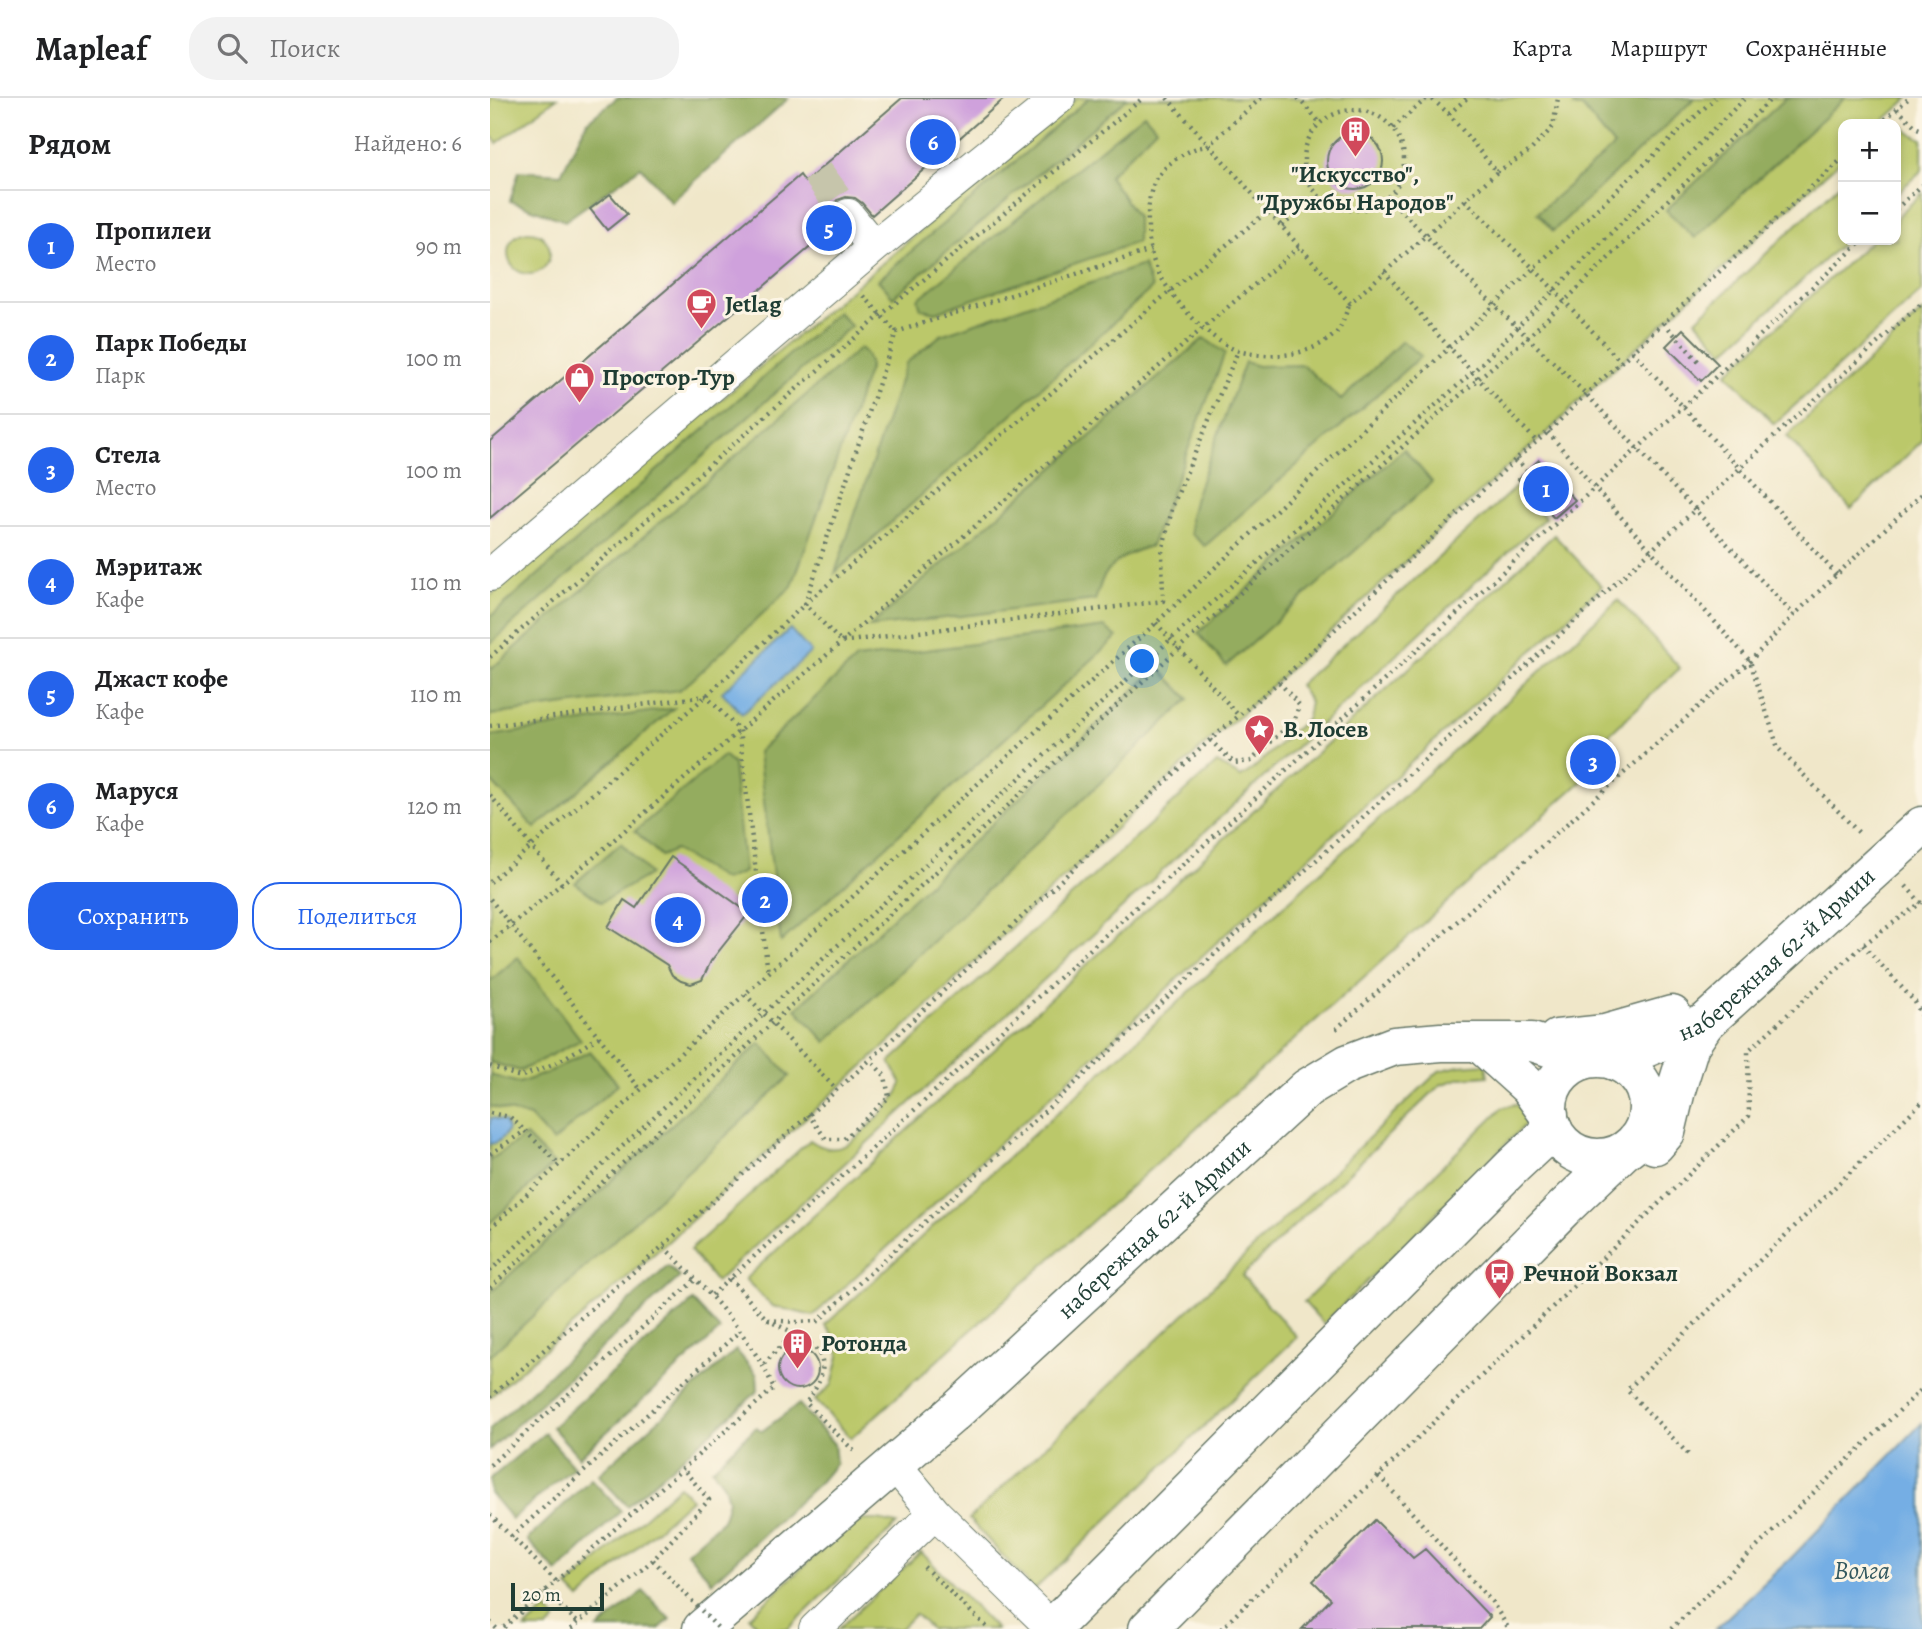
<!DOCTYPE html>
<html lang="ru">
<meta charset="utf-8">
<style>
body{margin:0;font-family:Alegreya,serif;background:#f2f2f2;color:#202124}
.controls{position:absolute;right:21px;top:21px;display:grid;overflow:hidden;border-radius:14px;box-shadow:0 4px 10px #0003}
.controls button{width:63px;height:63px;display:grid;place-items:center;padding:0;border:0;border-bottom:2px solid #e0e0e0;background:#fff;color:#202124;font:35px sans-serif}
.scale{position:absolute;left:21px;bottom:18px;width:93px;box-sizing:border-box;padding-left:7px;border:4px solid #1f3d34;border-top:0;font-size:19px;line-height:24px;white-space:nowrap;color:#1f3d34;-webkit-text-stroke:5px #fcf5e5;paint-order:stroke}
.you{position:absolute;left:653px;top:564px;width:24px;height:24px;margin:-18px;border:5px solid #fff;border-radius:50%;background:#1a73e8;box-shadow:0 0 0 10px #1a73e833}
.badge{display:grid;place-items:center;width:46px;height:46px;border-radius:50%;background:#2563eb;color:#fff;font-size:23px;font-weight:700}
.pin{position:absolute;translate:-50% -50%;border:4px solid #fff;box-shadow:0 2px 7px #0006}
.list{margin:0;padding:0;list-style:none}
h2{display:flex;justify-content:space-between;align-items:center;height:91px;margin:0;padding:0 28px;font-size:30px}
h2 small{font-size:23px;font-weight:400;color:#757577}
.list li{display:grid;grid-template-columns:46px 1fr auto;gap:21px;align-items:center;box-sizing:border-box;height:112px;padding:0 28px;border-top:2px solid #e0e0e0}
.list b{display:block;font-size:26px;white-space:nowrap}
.list p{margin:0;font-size:23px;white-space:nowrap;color:#757577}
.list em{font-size:23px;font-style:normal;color:#757577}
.actions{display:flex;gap:14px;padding:21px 28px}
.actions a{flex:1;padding:16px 0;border:2px solid #2563eb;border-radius:28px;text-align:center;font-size:24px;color:#2563eb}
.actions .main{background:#2563eb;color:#fff}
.icon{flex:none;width:38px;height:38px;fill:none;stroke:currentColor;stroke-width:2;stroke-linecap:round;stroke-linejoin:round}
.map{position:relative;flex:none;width:1432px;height:1531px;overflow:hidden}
header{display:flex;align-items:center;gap:42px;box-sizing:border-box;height:98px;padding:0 35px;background:#fff;border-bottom:2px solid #e0e0e0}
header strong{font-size:33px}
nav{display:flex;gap:38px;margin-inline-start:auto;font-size:24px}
.search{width:490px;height:63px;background:#f2f2f2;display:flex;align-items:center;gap:18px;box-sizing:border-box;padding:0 24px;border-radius:28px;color:#757577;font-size:26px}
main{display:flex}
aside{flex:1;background:#fff}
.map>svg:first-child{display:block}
.green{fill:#bbc86a;stroke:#6d824f;stroke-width:2}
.forest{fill:#94ac5e;stroke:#5a7449;stroke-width:2}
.water{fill:#74aee4;stroke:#4a768c;stroke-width:2}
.building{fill:#cfa1dc}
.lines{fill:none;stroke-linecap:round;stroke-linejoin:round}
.minor-tunnel{stroke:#c6c5ab;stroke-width:32;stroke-dasharray:32 16;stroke-linecap:butt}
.minor-casing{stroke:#687868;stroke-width:34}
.major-casing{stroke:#687868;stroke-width:41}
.path{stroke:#687868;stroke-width:4.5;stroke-dasharray:2 5;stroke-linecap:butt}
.minor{stroke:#fff;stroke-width:32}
.major{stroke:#fff;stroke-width:38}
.path-bridge{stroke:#687868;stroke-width:4.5;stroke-dasharray:2 5;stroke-linecap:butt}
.labels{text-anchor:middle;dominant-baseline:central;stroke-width:6;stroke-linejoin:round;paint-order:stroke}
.poi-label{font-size:24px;font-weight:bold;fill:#1f3d34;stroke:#fcf5e5;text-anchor:start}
.street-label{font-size:24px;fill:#1f3d34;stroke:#fcf5e5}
.water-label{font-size:26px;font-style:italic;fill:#345960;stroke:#fcf5e5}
</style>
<header>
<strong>Mapleaf</strong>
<div class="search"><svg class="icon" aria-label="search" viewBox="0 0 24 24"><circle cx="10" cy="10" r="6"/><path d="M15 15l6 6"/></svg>Поиск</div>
<nav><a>Карта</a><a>Маршрут</a><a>Сохранённые</a></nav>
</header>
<main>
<aside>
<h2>Рядом<small>Найдено: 6</small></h2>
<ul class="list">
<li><span class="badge">1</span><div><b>Пропилеи</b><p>Место</p></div><em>90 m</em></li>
<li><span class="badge">2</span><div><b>Парк Победы</b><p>Парк</p></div><em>100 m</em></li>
<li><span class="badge">3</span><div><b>Стела</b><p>Место</p></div><em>100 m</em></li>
<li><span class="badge">4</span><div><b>Мэритаж</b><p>Кафе</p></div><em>110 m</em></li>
<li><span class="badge">5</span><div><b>Джаст кофе</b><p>Кафе</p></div><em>110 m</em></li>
<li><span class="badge">6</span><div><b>Маруся</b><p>Кафе</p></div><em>120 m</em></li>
</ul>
<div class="actions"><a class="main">Сохранить</a><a>Поделиться</a></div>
</aside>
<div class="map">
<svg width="1432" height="1531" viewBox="0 0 1432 1531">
<rect width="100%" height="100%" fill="#fcf5e5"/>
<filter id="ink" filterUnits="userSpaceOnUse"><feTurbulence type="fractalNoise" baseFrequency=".0143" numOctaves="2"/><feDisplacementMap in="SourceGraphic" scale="14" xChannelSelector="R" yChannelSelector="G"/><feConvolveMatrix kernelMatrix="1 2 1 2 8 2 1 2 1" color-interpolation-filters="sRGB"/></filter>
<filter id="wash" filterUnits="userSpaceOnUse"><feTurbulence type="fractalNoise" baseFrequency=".00686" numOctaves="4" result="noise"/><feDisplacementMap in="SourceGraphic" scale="28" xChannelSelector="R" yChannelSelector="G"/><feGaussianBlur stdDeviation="1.57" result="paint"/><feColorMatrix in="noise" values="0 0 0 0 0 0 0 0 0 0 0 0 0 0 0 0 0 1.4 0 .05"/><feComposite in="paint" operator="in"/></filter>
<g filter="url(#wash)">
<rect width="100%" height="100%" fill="#f0e7c9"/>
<!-- green -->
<path class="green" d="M0 0H67L7 45 0 36Z
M587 0H1419L1390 26H1353V60L1096 296 1058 334 1026 361 749 618 720 642 380 962 173 1148 0 1299V498Z
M1413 27 1420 35 1432 41V72L1406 96V34Z
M1353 83V142H1356L1234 254 1206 222Z
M1432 95V193L1284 326 1237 275 1382 142H1406V120Z
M18 155a21 21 0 1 1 42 0a21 21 0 1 1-42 0Z
M1432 214V343L1361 411 1297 338Z
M1027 388 1055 420 226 1184 200 1152 320 1042C349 1063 366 1041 386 1021 397 1010 406 1001 412 986L400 964 727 665 751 679 763 671 817 620 820 604 809 587Z
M1064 437 1112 488 323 1218 282 1208 255 1181Z
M1128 502 1190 570 1092 662 1102 674 361 1340 325 1302 342 1287 349 1258 348 1249 341 1234 335 1227Z
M996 966 998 978 971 980 950 987 752 1178 807 1239 544 1492 479 1421 949 973 969 968Z
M1025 1006 1032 1009 1038 1017 1035 1027 834 1226 814 1204 1012 1010Z
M189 1388 201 1401 90 1501 78 1489Z
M373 1422H388L407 1426 298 1531H270L259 1519 342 1442 361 1428Z
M431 1454 506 1531H441L425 1516 410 1531H348Z
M56 1511 66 1522 57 1531H35Z"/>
<!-- forest -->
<path class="forest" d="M127 0H299L181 104 151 69 75 123 20 103 29 73 71 76 97 24Z
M599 0H638L403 199 388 182Z
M1085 0H1205L1063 133 1047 115 1124 48 1092 9H1083Z
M1296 0H1355L1205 140 1176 112Z
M654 16 666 30 619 78 647 119V144L446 214 431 211 428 201Z
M653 167 662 190 345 475 416 265 451 237Z
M348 214 361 228 0 546V519Z
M714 240 735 255 661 448C642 453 623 463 613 480 610 487 608 495 605 502L379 529Z
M912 243 931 258 715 448 701 436 700 419 705 399 755 264 768 268 813 267 851 302Z
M370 250 376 256 380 268 302 488 201 583 189 592 0 617V572Z
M914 351 942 384 736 568 708 535Z
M615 529 627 539 291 844 268 654 366 561Z
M668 569 699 601 336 944 306 911Z
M184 610 45 730 0 682V638Z
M234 657 243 666 254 774 234 782 185 752 171 758 145 733Z
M131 745 160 776 111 804 85 785Z
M28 859 91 942 30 973 0 964V883Z
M270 945 300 978 0 1258V1195Z
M100 953 128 986 63 1044 40 1019 0 1008V977L29 985 57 975Z
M36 1038 64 1066 0 1125V1062Z
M178 1168 190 1179 0 1351V1331Z
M203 1203 230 1232 89 1359 62 1329Z
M246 1252 267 1277 268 1293 137 1408 108 1377Z
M309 1306 344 1346 346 1365 331 1383 222 1484 197 1454 233 1422 238 1402 234 1387 222 1371 266 1329 272 1333Z
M55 1335 84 1369 22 1421 0 1395V1381Z
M101 1381 131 1413 67 1474 37 1442Z
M153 1493 180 1521 169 1531H108Z"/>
<!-- water -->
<path class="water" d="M300 531 321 554 252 616 232 594Z
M3 1020 15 1023 18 1032C14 1040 9 1045 0 1046V1021Z
M1432 1325V1531H1225L1300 1461Z"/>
<g id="blocks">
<!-- building -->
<path class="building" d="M412 0H515L382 117 372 105 365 100 356 99 347 102 341 111 340 121 344 129 0 420V343L310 77 315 84Z
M837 63a28 28 0 1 1 56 0a28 28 0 1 1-56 0Z
M120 96 137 116 117 132 100 111Z
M1193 231 1228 266 1211 283 1176 248Z
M1049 362 1085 402 1064 420 1028 381Z
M181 759 259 815 221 863 212 882 201 886 191 883 182 877 177 867 118 829 134 802 146 810Z
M288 1271a20 20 0 1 1 40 0a20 20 0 1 1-40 0Z
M885 1422 923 1460 935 1451 1000 1519 989 1531H812L841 1501 823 1483Z"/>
</g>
</g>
<g filter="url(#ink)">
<use href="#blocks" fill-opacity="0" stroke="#687868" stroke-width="2"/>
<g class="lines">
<!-- minor-tunnel -->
<path class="minor-tunnel" d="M327 74 358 117"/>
<defs>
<path id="minor" d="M358 117 384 149
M0 477 384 149 569 0
M404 1366 445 1415 562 1530
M325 1531 445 1415"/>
<g id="major">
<path d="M1067 941 1115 936 1182 917"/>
<path d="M990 945 1039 989 1059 1017"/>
<circle cx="1108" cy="1010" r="50"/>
<path id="s1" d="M1125 963 1215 925 1432 728"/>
<path d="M1165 1047 1176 1034 1186 992 1200 947 1215 925"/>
<path id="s2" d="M212 1531 466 1313 817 990 857 966 904 948 951 944H1042L1096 961"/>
<path d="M561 1531 1022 1069 1063 1031"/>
<path d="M658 1531 1073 1111 1134 1053"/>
</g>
</defs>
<!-- minor casing -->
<use href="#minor" class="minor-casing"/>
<!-- major casing -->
<use href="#major" class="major-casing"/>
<!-- path -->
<path class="path" d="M677 0 860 205 1007 74 959 16 941 0
M771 0C759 11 747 21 735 32 730 36 725 43 719 46 715 49 709 49 704 51 688 58 672 69 664 85 655 106 656 148 666 169 678 197 717 241 746 252 760 257 779 258 794 257 813 255 833 248 847 234 853 227 856 213 860 205
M808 0 830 25
M1407 11 1427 30 1432 32
M814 62a50 50 0 1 1 100 0a50 50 0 1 1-100 0Z
M959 16 977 0
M1390 26 1419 0
M903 30 937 0
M1007 74 1040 53 1063 29 1068 0
M899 100 996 199 1096 296 1304 517
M975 102 1052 179 1131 264
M1406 111 1432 87
M792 128 828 99
M661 152 406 234 315 506 351 544 673 503 672 454 683 407 748 253
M894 173 947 236 1047 344
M374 198 406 234
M1174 225 1209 264
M1142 253 1347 477
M1058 334 1104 389 1260 563 1288 650 1371 737
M1026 361 1062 398
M666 525 749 618
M0 559 391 217 653 0
M0 628 216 598 249 632 278 875
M720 642 744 665 761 663 805 621 809 607 789 584
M0 697 72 786
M0 784 216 598 315 506 680 193 778 113
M1416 788 1431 805
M0 801 151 992
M0 844 103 760 712 231 810 148
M1373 847 1425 904 1432 918
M255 896 346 991
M846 931 1260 563 1304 517 1432 396
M0 968 30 979 66 965 109 939
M0 1015 20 1019 35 1033
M318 1016 336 1041H354L399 999 395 978 380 962
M0 1056 35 1033 69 1066
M0 1130 278 875 666 525 1225 0
M0 1173 273 916 681 541 983 274 1255 0
M240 1180C252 1193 263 1208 276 1220 283 1226 293 1229 300 1233 339 1253 341 1270 316 1305L366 1355
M0 1190 282 925 689 550 989 280 1037 240 1282 0
M222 1197 1193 309 1373 142
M278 1222 305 1224 328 1223 1287 336 1432 205
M274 1266 303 1235
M0 1299 173 1148 380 962 720 642 789 584 1026 361 1058 334 1096 296 1353 60
M1198 1356 1137 1292 1432 1004
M0 1367 206 1181
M889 1378 1002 1504 1019 1531
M0 1417 66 1483 12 1531
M21 1439 249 1234
M434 1469 499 1531
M66 1483 284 1290C259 1235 215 1190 173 1148
M55 1493 88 1525
M0 1524 7 1531
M81 1531 163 1462 219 1402 193 1371
M731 1531 1259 1018 1258 953 1373 847 1432 804
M1181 1531 1432 1291"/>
<!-- minor -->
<use href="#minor" class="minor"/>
<!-- major -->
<use href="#major" class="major"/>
<!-- path-bridge -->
<path class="path-bridge" d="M163 1462 229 1531"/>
</g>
</g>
<!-- icons -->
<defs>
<symbol id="building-pin" viewBox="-11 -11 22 30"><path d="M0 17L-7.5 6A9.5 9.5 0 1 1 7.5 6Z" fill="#d1495b" stroke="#fcf5e5"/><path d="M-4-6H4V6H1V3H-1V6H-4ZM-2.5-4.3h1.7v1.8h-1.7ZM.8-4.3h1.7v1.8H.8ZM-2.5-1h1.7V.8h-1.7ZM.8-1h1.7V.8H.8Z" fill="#fff"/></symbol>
<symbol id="cafe-pin" viewBox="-11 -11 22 30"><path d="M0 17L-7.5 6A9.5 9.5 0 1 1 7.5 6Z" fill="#d1495b" stroke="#fcf5e5"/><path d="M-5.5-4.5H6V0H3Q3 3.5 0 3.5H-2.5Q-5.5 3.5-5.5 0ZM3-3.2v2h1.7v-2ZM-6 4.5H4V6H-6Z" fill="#fff"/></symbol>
<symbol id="shop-pin" viewBox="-11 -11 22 30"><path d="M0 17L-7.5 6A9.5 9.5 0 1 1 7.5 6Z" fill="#d1495b" stroke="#fcf5e5"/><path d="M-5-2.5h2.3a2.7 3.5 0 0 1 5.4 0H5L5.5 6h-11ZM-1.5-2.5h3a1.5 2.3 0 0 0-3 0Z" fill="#fff"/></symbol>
<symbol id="sight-pin" viewBox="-11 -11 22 30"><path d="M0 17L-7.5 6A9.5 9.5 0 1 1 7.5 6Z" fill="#d1495b" stroke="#fcf5e5"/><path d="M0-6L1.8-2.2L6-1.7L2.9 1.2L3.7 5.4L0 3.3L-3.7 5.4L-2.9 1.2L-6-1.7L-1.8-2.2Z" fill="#fff"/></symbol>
<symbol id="bus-pin" viewBox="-11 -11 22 30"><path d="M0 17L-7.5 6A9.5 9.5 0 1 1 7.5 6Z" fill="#d1495b" stroke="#fcf5e5"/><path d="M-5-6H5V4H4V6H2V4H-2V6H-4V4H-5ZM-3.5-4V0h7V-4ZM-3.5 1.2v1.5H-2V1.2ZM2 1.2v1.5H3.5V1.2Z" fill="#fff"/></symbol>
</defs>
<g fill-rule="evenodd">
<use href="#building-pin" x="848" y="16" width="35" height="47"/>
<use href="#cafe-pin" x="194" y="188" width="35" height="47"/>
<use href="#shop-pin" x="72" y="262" width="35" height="47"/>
<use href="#sight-pin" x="752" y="614" width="35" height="47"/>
<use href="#bus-pin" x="992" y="1158" width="35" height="47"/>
<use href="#building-pin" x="290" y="1228" width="35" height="47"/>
</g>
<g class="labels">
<!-- poi labels -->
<g class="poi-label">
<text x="865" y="76" text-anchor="middle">"Искусство",<tspan x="865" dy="28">"Дружбы Народов"</tspan></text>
<text x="235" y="206">Jetlag</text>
<text x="112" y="279">Простор-Тур</text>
<text x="793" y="631">В. Лосев</text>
<text x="1033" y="1175">Речной Вокзал</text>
<text x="331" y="1245">Ротонда</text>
</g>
<!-- street labels -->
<g class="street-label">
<text stroke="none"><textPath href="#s1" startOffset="196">набережная 62-й Армии</textPath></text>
<text stroke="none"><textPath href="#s2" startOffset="604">набережная 62-й Армии</textPath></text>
</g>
<!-- water labels -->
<g class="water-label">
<text x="1372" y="1472">Волга</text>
</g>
</g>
</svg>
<div class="controls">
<button>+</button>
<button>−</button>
</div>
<div class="scale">20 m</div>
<div class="you"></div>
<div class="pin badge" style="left:1056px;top:391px">1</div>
<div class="pin badge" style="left:275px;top:802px">2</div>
<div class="pin badge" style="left:1103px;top:664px">3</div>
<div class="pin badge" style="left:188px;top:822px">4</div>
<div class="pin badge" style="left:339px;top:130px">5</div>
<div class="pin badge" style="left:443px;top:44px">6</div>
</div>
</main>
